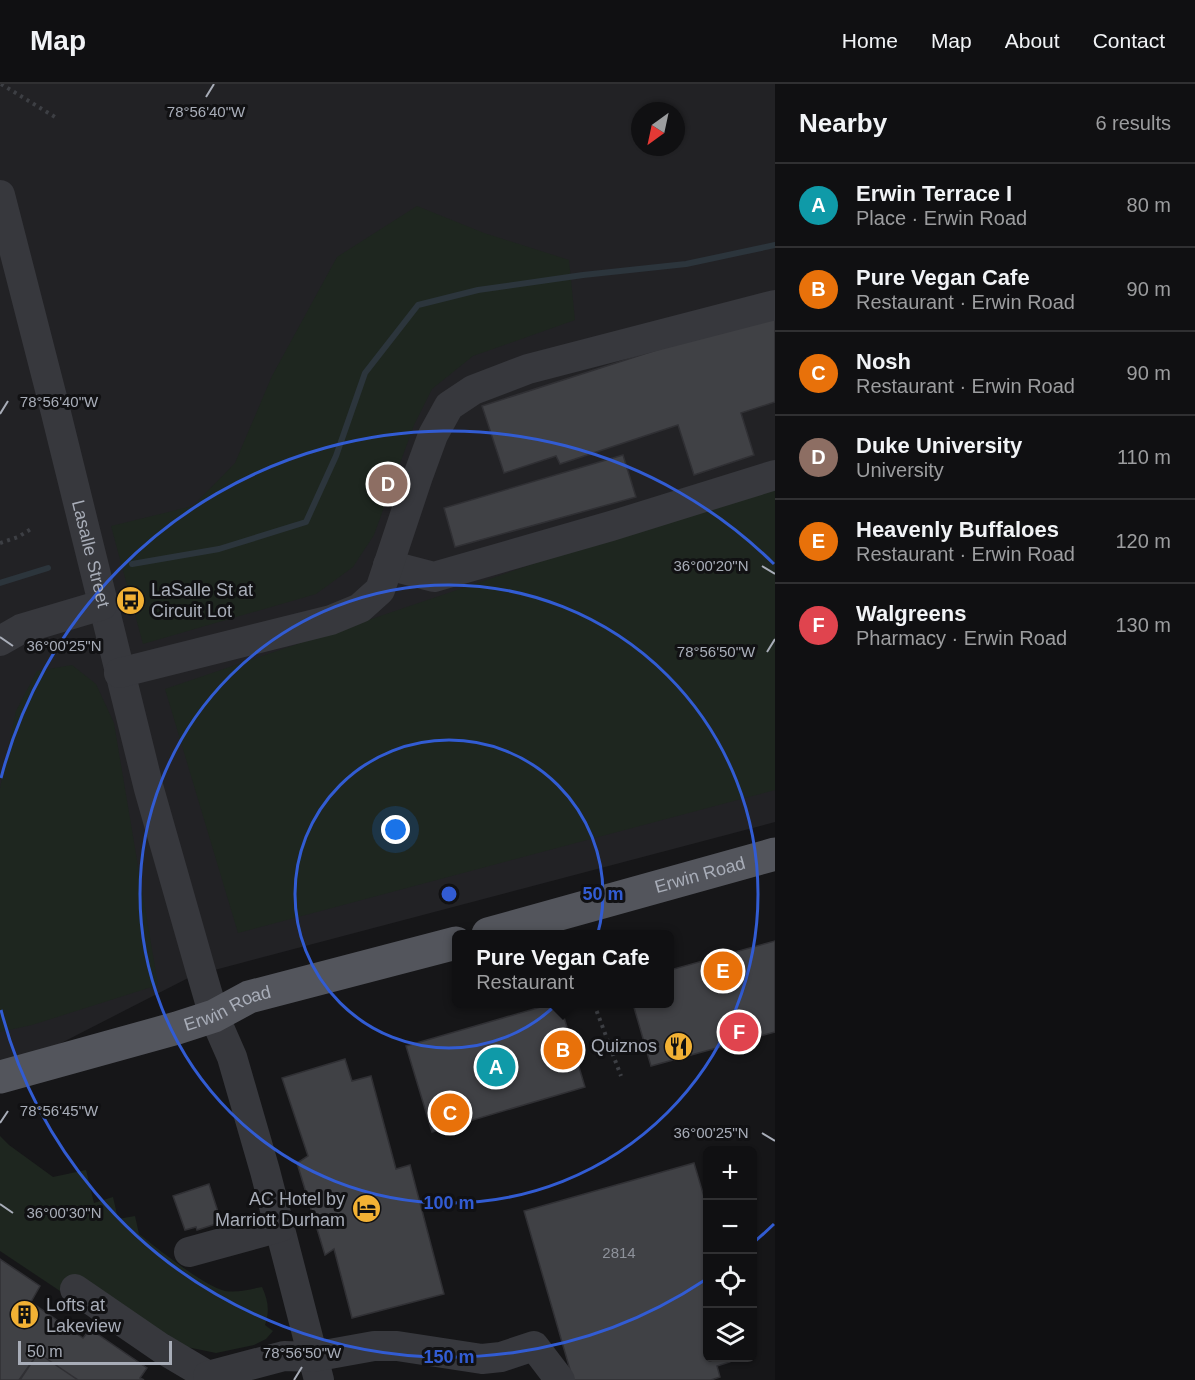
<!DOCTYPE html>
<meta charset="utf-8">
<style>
body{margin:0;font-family:Arial,sans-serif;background:#1e1e20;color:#f1f3f6}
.controls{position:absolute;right:18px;bottom:18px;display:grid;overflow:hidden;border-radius:9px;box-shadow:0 2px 4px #0004}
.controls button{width:54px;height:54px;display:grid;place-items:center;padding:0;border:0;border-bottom:2px solid #303032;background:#101012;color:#f1f3f6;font:30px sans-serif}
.compass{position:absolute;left:631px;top:18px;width:54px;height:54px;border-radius:50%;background:#101012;box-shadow:0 2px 4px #0004;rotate:213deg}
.scale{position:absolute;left:18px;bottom:15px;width:154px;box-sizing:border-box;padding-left:6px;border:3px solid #a8adb8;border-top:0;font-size:16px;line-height:21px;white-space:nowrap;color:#a8adb8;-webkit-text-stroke:4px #111113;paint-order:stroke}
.you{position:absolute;left:396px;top:746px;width:21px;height:21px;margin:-15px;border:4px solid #fff;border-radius:50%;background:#1a73e8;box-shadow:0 0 0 9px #1a73e833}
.badge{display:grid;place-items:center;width:39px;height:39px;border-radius:50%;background:#0f766e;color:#fff;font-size:20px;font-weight:700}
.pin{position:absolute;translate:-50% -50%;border:3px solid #fff;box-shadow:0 2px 6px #0006}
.popup{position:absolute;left:452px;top:846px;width:222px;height:78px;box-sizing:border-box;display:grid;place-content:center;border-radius:9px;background:#101012;filter:drop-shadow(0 2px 4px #0005);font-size:20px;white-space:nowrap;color:#9c9d9f}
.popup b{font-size:22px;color:#f1f3f6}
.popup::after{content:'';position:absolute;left:50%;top:100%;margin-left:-12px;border:12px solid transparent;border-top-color:#101012}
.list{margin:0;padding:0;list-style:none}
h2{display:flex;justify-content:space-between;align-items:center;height:78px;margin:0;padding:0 24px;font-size:26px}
h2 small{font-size:20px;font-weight:400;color:#9c9d9f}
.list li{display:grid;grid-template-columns:39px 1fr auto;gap:18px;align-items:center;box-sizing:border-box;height:84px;padding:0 24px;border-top:2px solid #303032}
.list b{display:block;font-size:22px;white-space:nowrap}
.list p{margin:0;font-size:20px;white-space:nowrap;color:#9c9d9f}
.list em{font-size:20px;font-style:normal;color:#9c9d9f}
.icon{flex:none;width:33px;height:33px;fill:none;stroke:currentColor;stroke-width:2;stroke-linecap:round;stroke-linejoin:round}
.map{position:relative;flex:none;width:775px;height:1296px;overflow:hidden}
header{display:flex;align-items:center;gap:36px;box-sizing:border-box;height:84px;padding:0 30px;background:#101012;border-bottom:2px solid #303032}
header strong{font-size:28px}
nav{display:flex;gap:33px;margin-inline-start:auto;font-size:21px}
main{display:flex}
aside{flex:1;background:#101012}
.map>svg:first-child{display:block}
.built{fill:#222225;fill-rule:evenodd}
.green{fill:#1e261f}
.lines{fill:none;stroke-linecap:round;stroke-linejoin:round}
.stream{stroke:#2c353c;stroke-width:6}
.building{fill:#404145;stroke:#303034;stroke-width:1.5}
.path{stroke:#3d3f44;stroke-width:4;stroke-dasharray:3 4.5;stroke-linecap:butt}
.minor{stroke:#37383d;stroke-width:30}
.major{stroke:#53555c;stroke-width:33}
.ticks{fill:none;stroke:#a8adb8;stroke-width:2}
.ring{fill:none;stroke:#325cd3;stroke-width:3}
.labels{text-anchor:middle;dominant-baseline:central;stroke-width:6;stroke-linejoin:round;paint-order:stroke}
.number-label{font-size:15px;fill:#8e929b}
.street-label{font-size:18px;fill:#a8adb8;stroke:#111113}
.poi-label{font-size:18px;fill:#a8adb8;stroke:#111113;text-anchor:start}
.ticks-label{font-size:15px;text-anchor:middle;fill:#a8adb8;stroke:#111113;stroke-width:6;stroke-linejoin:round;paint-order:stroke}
.centre{fill:#325cd3;stroke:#111113;stroke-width:3}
.ring-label{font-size:18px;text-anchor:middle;font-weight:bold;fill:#325cd3;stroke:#111113;stroke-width:6;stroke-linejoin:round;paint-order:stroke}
</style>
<header>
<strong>Map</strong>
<nav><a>Home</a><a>Map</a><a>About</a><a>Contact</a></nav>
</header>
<main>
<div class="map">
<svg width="775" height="1296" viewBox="0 0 775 1296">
<rect width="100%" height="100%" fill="#161618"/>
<!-- built -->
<path class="built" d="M0 0H775V738L192 892 30 975 0 984ZM640 27H676V63H640Z"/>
<!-- green -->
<path class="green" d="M417 122 484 149 569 176 575 236 473 272 432 305 414 341 374 451 353 483 316 510 143 560 111 442 193 422 235 379 272 292 337 173Z
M775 398V706L238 849 165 605Z
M72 581 96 600 114 639 158 901 32 941 0 948V704L16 627 37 587Z
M0 1052 9 1061 53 1093 86 1086 94 1119 113 1113 118 1135 135 1132 139 1150C158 1165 204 1202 225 1207 238 1209 250 1205 262 1203 268 1216 270 1227 265 1241L273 1247 266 1255 254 1261 216 1269 177 1261 71 1192 60 1207 0 1167Z"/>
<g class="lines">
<!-- stream -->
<path class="stream" d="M132 480 219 465 306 438 336 372 365 289 418 221 478 206 583 191 686 180 775 161
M0 499 48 484"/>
</g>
<!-- building -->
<path class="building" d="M775 228V318L741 329 754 371 694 391 678 341 560 380 556 372 504 389 482 322Z
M623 371 636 413 455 463 444 424Z
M775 857V948L651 982 633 920H670V886Z
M551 920H560L585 1003 432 1048 406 962Z
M345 975 352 997 371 992 396 1085 410 1081 444 1210 352 1234 334 1165 325 1171 297 1079 308 1072 282 994Z
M694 1079 708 1126V1274H732L730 1278 717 1282 720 1293 711 1296H573L524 1127Z
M209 1100 220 1134 215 1135 216 1140 197 1146 196 1143 185 1146 173 1112Z
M0 1175 40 1202 31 1218 83 1254 90 1245 147 1284 140 1294 144 1296H78L38 1269 20 1296H0Z
M38 1269 78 1296H19Z"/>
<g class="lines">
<!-- path -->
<path class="path" d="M1 0 55 33
M0 459 18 453 31 445
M594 920 621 992"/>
<!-- minor -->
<g class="minor">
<path id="s1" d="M0 111 55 325 149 705 200 884 214 932 232 973 265 1087 319 1296"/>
<path d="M388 481 434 493 611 442 775 391"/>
<path d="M0 557 21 545 102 521"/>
<path d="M119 589 331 536 360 524 380 506 418 392 433 351 449 322 473 306 528 285 775 221"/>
<path d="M189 1168 280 1143"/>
<path d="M75 1205 161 1264 208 1292 207 1296"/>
<path d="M208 1292 284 1272 313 1273 374 1262H397L482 1275 501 1273 534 1262 560 1296"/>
</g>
<!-- major -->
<g class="major">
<path id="s2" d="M488 850 775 770"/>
<path id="s3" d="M0 993 177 944 214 932 249 913 456 859"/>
</g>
</g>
<!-- ticks -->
<path class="ticks" d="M206 13 214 0M0 330 8 317M762 482 775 490M0 553 13 562M767 568 775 555M0 1039 8 1027M762 1049 775 1057M0 1120 13 1129M294 1296 302 1283"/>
<!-- distance rings -->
<g class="ring">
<circle cx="449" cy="810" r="154"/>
<circle cx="449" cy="810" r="309"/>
<path d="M774 1140A463 463 0 0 1 753 1159M705 1196A463 463 0 0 1 1 926M1 694A463 463 0 0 1 774 480"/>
</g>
<!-- icons -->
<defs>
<symbol id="bus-disc" viewBox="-11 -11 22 22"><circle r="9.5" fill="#f2b134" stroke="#111113"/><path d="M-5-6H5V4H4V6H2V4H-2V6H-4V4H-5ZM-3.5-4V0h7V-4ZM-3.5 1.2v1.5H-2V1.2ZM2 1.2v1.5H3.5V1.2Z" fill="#111"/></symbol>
<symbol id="restaurant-disc" viewBox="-11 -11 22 22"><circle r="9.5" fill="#f2b134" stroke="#111113"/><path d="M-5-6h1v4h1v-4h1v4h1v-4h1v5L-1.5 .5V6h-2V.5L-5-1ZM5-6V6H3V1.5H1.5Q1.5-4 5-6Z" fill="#111"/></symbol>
<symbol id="hotel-disc" viewBox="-11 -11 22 22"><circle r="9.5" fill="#f2b134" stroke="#111113"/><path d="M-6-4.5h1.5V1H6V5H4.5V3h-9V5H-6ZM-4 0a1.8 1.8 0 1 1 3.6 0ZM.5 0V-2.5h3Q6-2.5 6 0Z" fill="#111"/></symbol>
<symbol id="building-disc" viewBox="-11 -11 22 22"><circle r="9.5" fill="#f2b134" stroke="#111113"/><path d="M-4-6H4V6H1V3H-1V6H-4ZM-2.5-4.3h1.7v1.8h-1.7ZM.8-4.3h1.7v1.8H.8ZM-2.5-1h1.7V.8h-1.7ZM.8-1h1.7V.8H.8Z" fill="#111"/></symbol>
</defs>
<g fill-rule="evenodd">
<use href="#bus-disc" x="114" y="500" width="33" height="33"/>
<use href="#restaurant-disc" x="662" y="946" width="33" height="33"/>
<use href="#hotel-disc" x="350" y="1108" width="33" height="33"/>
<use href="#building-disc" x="8" y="1214" width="33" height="33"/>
</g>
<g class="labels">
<!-- number labels -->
<g class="number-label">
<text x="619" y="1168">2814</text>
</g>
<!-- street labels -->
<g class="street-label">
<text stroke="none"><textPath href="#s1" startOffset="370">Lasalle Street</textPath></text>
<text stroke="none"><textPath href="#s2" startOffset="220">Erwin Road</textPath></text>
<text stroke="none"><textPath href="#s3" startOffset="238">Erwin Road</textPath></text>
</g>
<!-- poi labels -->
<g class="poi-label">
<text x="151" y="506">LaSalle St at<tspan x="151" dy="21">Circuit Lot</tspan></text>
<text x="657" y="962" text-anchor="end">Quiznos</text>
<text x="345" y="1115" text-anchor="end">AC Hotel by<tspan x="345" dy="21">Marriott Durham</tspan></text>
<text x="46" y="1221">Lofts at<tspan x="46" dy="21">Lakeview</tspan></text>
</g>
</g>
<g class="ticks-label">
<text x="206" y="33">78°56'40"W</text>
<text x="59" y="323">78°56'40"W</text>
<text x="711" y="487">36°00'20"N</text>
<text x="64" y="567">36°00'25"N</text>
<text x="716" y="573">78°56'50"W</text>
<text x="59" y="1032">78°56'45"W</text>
<text x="711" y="1054">36°00'25"N</text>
<text x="64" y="1134">36°00'30"N</text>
<text x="302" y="1274">78°56'50"W</text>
</g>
<circle cx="449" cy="810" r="9" class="centre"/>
<g class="ring-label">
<text x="603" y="816">50 m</text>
<text x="449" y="1125">100 m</text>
<text x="449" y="1279">150 m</text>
</g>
</svg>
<div class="controls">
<button>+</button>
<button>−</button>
<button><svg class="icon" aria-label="locate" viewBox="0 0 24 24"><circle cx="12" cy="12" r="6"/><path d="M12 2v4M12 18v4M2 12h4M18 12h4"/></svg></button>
<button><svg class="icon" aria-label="layers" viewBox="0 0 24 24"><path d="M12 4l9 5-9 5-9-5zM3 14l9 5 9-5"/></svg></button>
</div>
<svg class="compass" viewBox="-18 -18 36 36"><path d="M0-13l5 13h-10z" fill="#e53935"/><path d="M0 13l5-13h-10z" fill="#9c9d9f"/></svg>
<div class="scale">50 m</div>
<div class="you"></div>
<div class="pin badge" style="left:496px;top:983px;background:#0f9aa8">A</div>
<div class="pin badge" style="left:563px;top:966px;background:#e8710a">B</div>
<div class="popup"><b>Pure Vegan Cafe</b>Restaurant</div>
<div class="pin badge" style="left:450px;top:1029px;background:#e8710a">C</div>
<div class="pin badge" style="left:388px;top:400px;background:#8d6e63">D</div>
<div class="pin badge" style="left:723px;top:887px;background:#e8710a">E</div>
<div class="pin badge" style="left:739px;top:948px;background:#e0444e">F</div>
</div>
<aside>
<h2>Nearby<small>6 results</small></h2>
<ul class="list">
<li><span class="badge" style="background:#0f9aa8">A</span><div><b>Erwin Terrace I</b><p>Place · Erwin Road</p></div><em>80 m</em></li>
<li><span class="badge" style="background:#e8710a">B</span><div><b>Pure Vegan Cafe</b><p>Restaurant · Erwin Road</p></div><em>90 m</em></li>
<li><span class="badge" style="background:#e8710a">C</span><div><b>Nosh</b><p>Restaurant · Erwin Road</p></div><em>90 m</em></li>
<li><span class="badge" style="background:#8d6e63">D</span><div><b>Duke University</b><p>University</p></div><em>110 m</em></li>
<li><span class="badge" style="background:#e8710a">E</span><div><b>Heavenly Buffaloes</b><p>Restaurant · Erwin Road</p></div><em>120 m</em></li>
<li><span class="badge" style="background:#e0444e">F</span><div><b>Walgreens</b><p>Pharmacy · Erwin Road</p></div><em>130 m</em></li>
</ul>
</aside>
</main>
